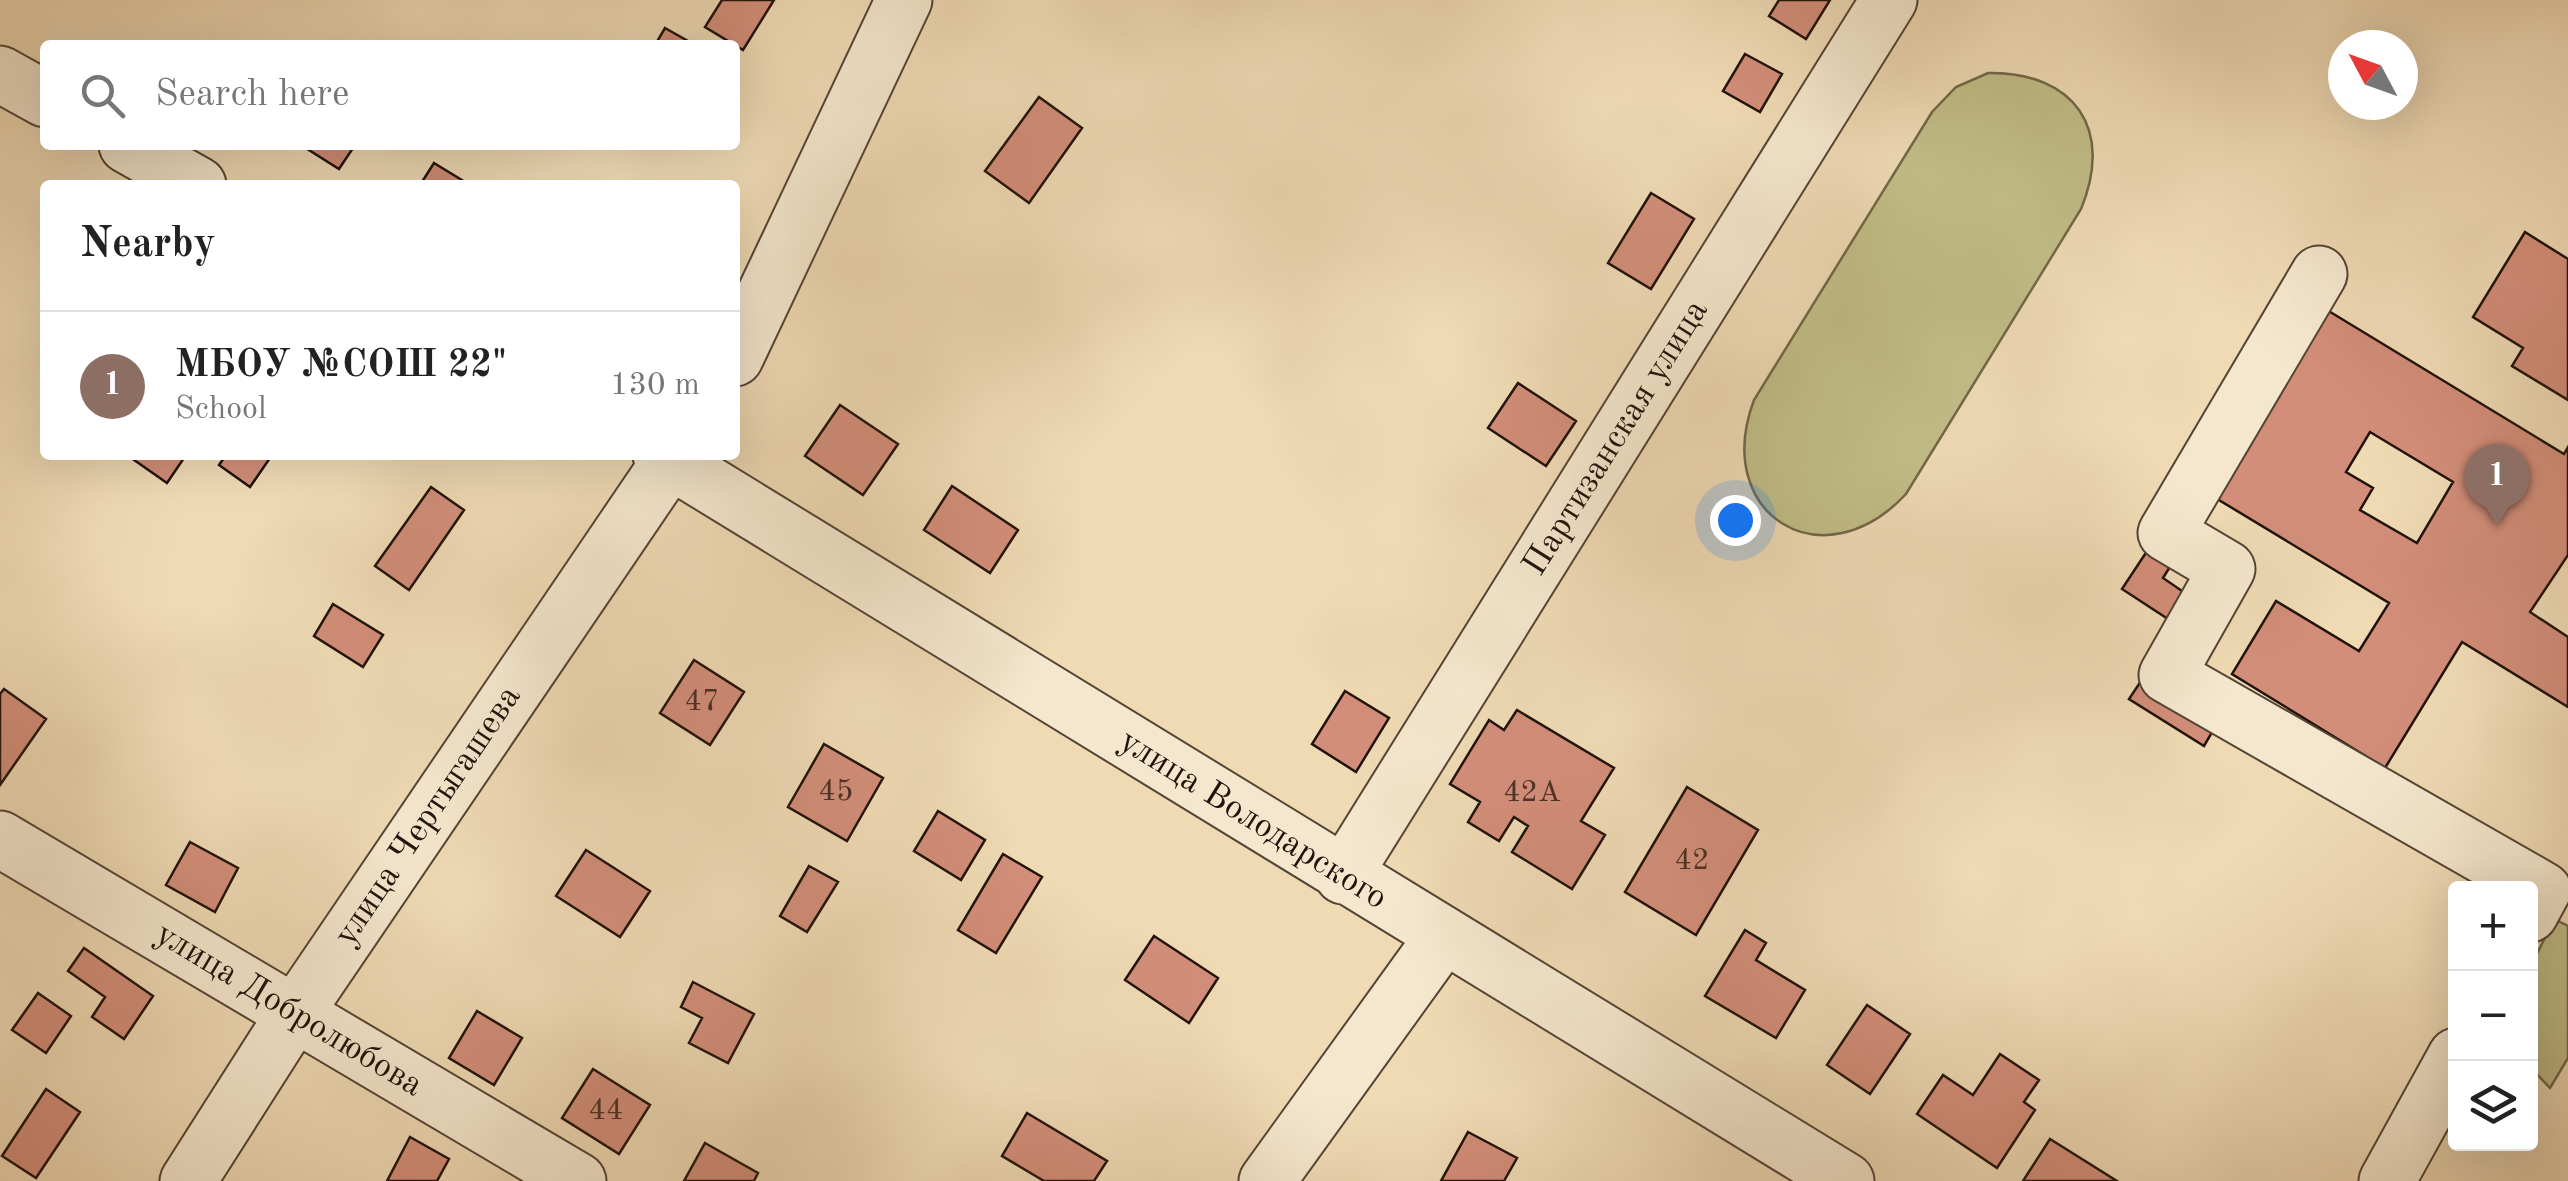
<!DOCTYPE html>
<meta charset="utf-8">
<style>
body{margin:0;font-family:"Old Standard TT",serif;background:#f6f6f6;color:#222}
.controls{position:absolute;right:30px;bottom:30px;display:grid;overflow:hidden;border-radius:10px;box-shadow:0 10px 40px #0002}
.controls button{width:90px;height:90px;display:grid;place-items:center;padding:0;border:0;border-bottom:2px solid #e0e0e0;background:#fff;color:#222;font:50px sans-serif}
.compass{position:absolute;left:2328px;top:30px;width:90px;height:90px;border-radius:50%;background:#fff;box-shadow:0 10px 40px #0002;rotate:311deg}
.you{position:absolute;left:1735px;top:520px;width:35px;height:35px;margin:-25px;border:8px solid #fff;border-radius:50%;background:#1a73e8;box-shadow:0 0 0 15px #1a73e833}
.badge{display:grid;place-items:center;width:65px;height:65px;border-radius:50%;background:#8f2418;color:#fff;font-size:32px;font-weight:700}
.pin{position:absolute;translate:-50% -82px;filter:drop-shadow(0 2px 5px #0008)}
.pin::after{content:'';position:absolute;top:52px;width:35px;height:30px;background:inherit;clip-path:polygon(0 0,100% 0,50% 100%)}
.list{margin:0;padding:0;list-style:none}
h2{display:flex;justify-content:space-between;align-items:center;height:130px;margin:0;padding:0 40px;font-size:42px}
h2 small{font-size:32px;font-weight:400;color:#767676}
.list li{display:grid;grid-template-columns:65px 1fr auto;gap:30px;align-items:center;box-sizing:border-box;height:150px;padding:0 40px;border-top:2px solid #e0e0e0}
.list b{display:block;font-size:38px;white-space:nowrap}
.list p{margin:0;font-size:32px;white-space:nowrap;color:#767676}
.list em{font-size:32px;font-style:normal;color:#767676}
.icon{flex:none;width:55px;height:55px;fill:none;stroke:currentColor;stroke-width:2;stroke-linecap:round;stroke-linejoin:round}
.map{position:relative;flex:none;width:2568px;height:1181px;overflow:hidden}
.search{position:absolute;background:#fff;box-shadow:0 10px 40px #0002;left:40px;top:40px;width:700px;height:110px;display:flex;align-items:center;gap:25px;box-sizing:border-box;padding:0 35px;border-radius:10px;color:#767676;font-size:38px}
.panel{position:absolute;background:#fff;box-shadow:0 10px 40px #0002;left:40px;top:180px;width:700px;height:280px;border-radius:10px}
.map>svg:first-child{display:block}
.green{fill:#c1bd87;stroke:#716849;stroke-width:2.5}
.building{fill:#d28e79;stroke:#21120b;stroke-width:2.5;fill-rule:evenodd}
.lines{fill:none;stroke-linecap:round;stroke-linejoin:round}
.minor-casing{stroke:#544435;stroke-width:59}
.minor{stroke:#f5e7ce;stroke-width:55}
.labels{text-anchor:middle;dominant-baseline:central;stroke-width:9;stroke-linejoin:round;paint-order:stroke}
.number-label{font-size:30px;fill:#4d3126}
.street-label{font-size:35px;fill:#21120b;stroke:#f5e7ce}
</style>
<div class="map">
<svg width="2568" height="1181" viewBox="0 0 2568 1181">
<rect width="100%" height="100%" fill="#efdab4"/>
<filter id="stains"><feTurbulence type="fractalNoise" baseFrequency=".002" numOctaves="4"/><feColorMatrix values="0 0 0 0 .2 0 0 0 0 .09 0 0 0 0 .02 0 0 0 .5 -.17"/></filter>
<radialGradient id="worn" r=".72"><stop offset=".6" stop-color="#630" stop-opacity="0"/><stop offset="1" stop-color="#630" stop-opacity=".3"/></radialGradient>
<!-- green -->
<path class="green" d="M1988 73C2075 72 2114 129 2081 209L1906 494C1822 584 1711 514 1754 400L1932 112 1956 87Z
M2554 919 2568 926V1058L2550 1088 2531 1068 2530 968Z"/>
<!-- building -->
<path class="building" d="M722 0H774L743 50 705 27Z
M1779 0H1830L1806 39 1769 16Z
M665 28 695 45H655Z
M1745 54 1782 74 1760 112 1723 91Z
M1039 97 1082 128 1029 203 985 171Z
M301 145H355L339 169Z
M434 163 470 185H420Z
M1651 193 1694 219 1651 289 1608 263Z
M2525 232 2568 259V400L2512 366 2523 348 2473 317Z
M2327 310 2564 454 2568 447V555L2530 612 2568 637V707L2462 642 2385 768 2232 674 2276 601 2359 651 2389 603 2214 497ZM2370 432 2453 482 2417 543 2360 510 2373 488 2346 472Z
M1518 383 1576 421 1546 466 1488 428Z
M840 405 898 444 863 495 805 456Z
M127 455H186L167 483Z
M226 455H272L250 487 219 465Z
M952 486 1018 530 990 573 924 530Z
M431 487 464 510 409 590 375 566Z
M2155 539 2178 554 2163 578 2185 593 2168 619 2122 589Z
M333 604 383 635 363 667 314 636Z
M694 660 744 692 710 745 660 713Z
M2145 675 2218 722 2204 746 2129 699Z
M4 689 46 719 0 785V694Z
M1345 691 1389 718 1356 772 1312 744Z
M1517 710 1614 768 1581 821 1605 835 1572 889 1512 852 1528 826 1514 817 1499 841 1468 822 1480 802 1450 784 1489 720 1504 730Z
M824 744 883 778 847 841 788 807Z
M1687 787 1758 830 1696 935 1625 892Z
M938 811 985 840 961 880 914 851Z
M190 842 238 868 215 912 166 885Z
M586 850 650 891 620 937 556 896Z
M1003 854 1042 877 996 953 958 930Z
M809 866 838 882 807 932 780 916Z
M1745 930 1766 943 1756 960 1805 990 1776 1038 1705 996Z
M1154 936 1218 978 1189 1023 1125 980Z
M84 948 153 996 124 1039 92 1017 105 997 68 971Z
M693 982 754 1014 728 1063 689 1043 702 1018 681 1007Z
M38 993 71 1016 46 1053 12 1030Z
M1867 1005 1910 1034 1870 1094 1827 1065Z
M477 1011 522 1038 494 1085 449 1058Z
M2000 1054 2039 1080 2024 1102 2035 1110 1997 1168 1917 1114 1943 1075 1973 1095Z
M593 1069 650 1105 619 1154 562 1118Z
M46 1089 80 1112 36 1178 2 1156Z
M1027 1113 1107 1161 1094 1181H1044L1002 1156Z
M1468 1132 1517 1158 1504 1181H1441Z
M410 1137 449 1159 437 1181H387Z
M2050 1139 2117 1181H2023Z
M705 1143 758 1173 754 1181H684Z"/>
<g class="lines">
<defs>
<path id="minor" d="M0 74 45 99
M127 145 198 185
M2319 274 2166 533 2227 569 2167 675 2543 890 2530 914
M735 358 904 0
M661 455 1846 1181
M0 839 578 1181
M1343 876 1889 0
M188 1181 295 1013 674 455
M1267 1181 1443 937
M2387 1181 2456 1056"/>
</defs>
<!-- minor casing -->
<use href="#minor" class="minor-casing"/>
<!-- minor -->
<use href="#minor" class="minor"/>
</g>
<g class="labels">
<!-- number labels -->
<g class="number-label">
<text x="702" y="702">47</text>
<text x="836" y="792">45</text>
<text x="1532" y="793">42А</text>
<text x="1692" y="861">42</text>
<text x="606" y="1111">44</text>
</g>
<!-- street labels -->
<g class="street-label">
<text transform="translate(1616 438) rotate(-58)">Партизанская улица</text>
<text transform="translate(428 816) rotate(-56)">улица Чертыгашева</text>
<text transform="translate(1253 820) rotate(32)">улица Володарского</text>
<text transform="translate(289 1010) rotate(31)">улица Добролюбова</text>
</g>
</g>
<rect width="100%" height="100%" filter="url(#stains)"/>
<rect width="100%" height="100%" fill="url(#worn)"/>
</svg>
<div class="controls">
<button>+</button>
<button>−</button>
<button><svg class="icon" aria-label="layers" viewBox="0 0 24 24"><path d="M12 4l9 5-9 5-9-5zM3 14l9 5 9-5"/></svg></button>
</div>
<svg class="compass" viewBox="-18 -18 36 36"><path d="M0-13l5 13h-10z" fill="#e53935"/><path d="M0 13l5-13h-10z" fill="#767676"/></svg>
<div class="you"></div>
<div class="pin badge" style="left:2497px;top:526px;background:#8d6e63">1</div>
<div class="search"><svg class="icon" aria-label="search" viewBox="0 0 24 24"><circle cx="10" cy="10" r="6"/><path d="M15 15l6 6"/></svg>Search here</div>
<section class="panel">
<h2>Nearby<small></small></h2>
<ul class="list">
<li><span class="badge" style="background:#8d6e63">1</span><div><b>МБОУ №СОШ 22&quot;</b><p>School</p></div><em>130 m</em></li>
</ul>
</section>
</div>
